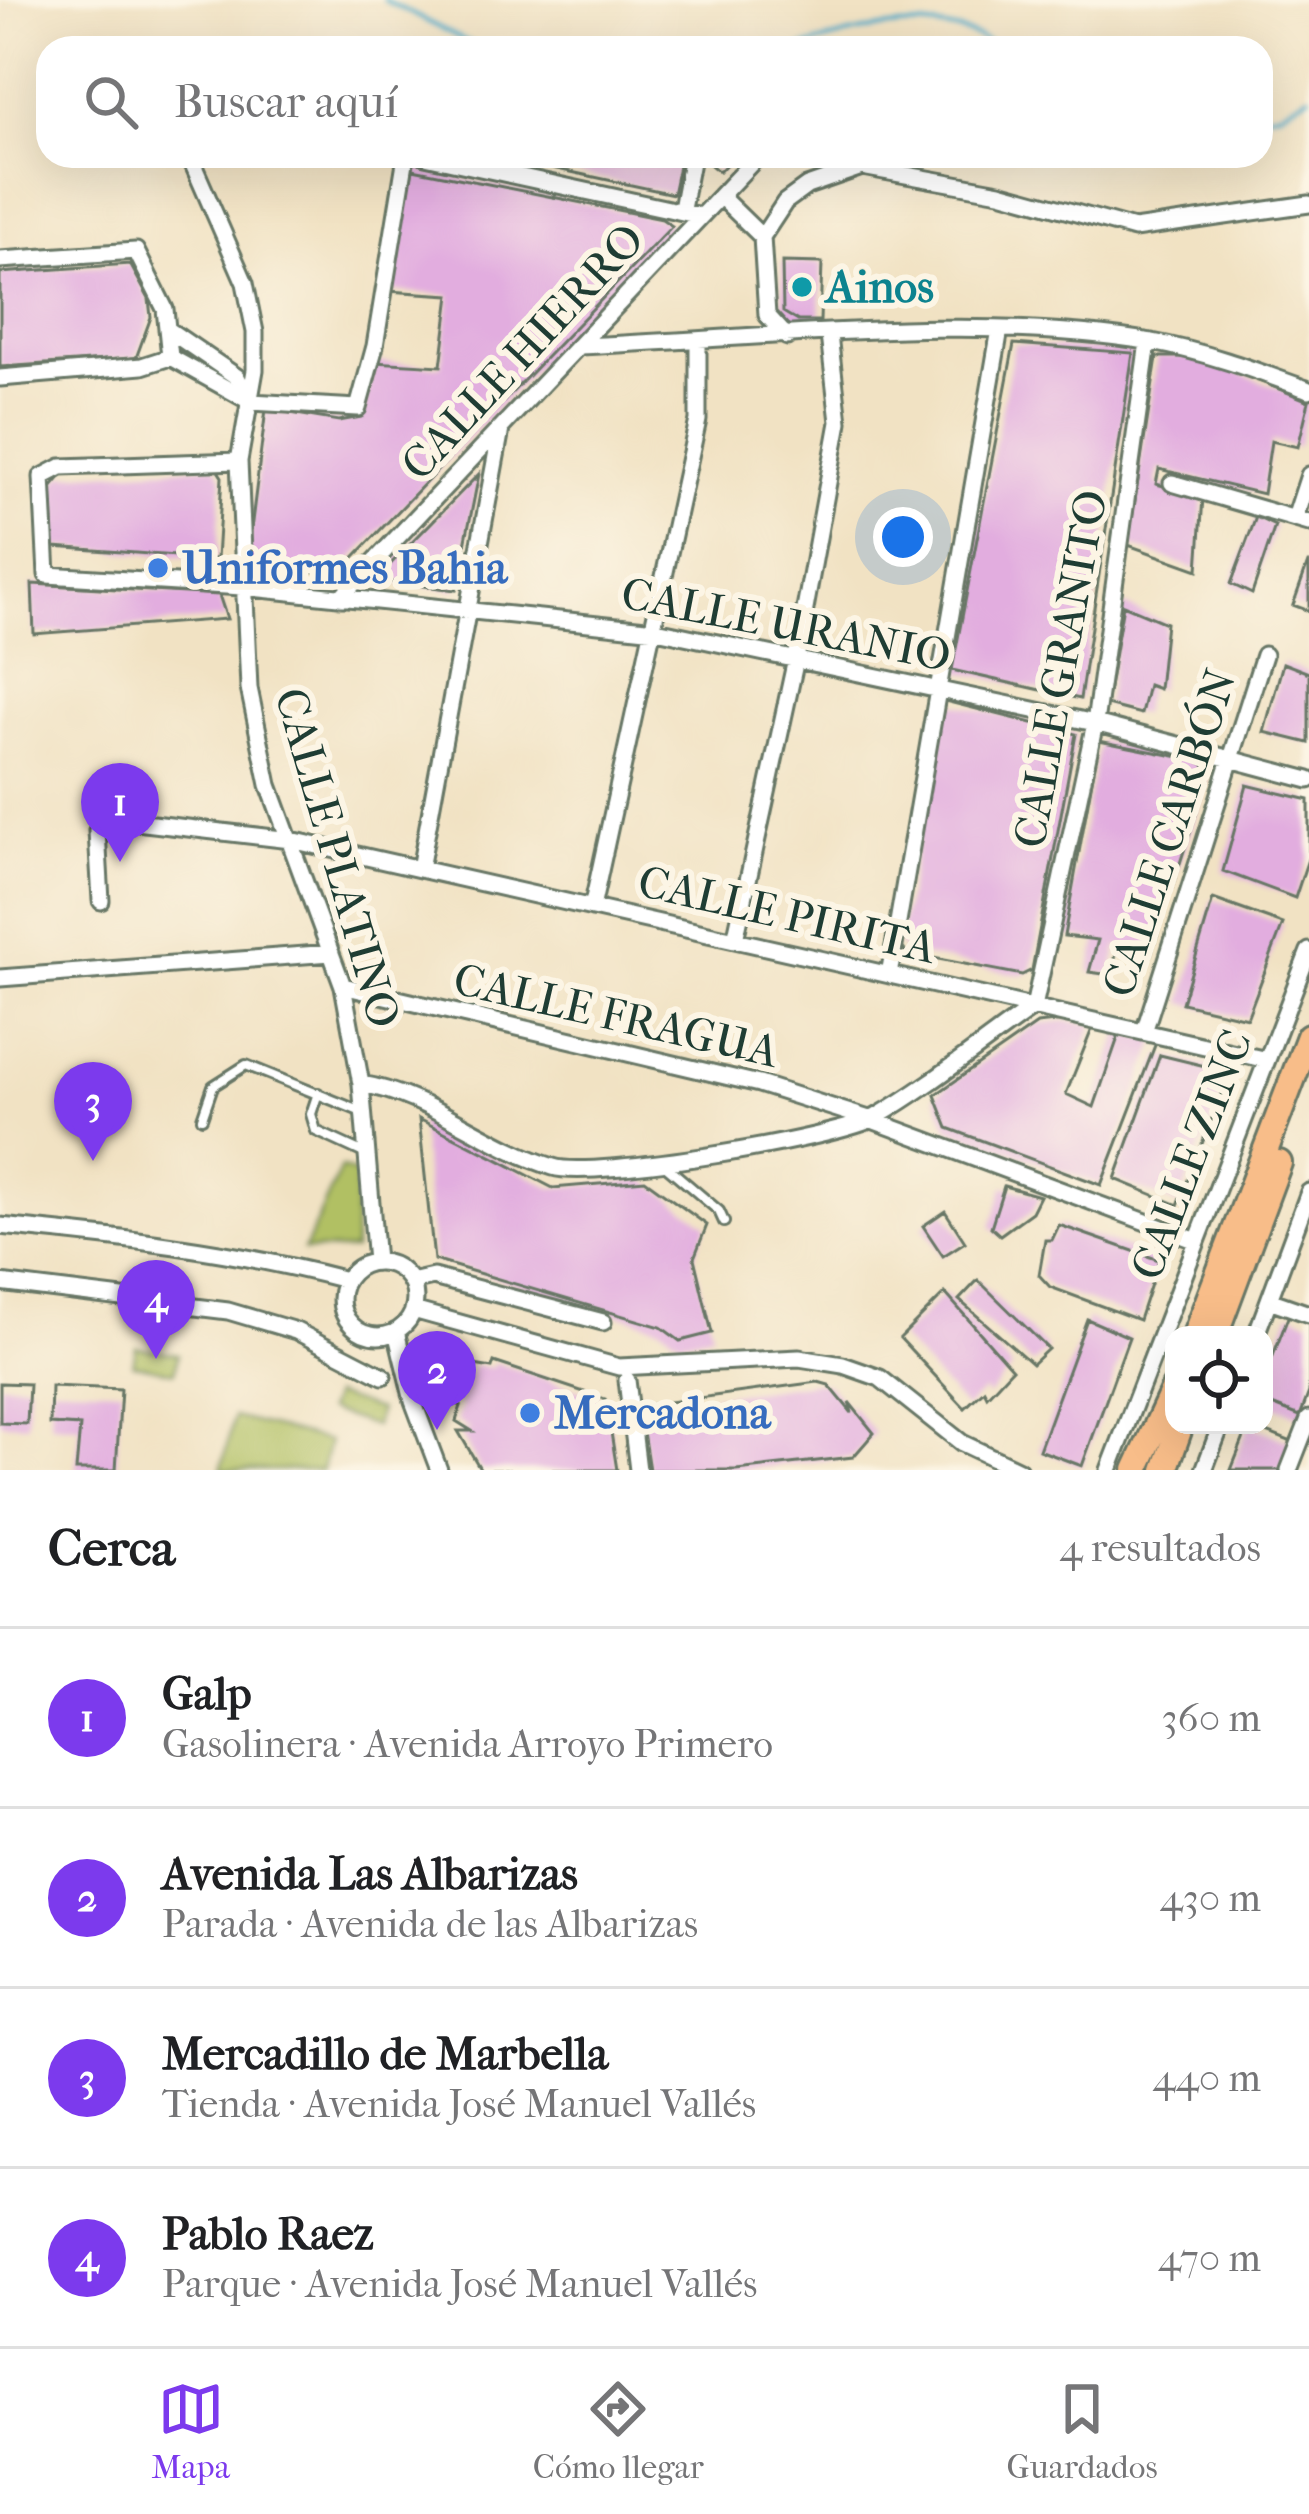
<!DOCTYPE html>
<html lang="es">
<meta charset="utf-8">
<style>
body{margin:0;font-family:"IM FELL French Canon",serif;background:#f2f2f2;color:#202124}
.controls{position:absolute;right:36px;bottom:36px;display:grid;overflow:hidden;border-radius:24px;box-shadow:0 12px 48px #0002}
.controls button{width:108px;height:108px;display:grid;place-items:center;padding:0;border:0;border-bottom:3px solid #e0e0e0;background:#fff;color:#202124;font:60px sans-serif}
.you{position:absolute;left:903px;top:537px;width:42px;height:42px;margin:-30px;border:9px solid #fff;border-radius:50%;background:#1a73e8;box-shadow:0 0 0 18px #1a73e833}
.badge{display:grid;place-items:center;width:78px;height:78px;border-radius:50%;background:#7c3aed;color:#fff;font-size:39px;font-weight:700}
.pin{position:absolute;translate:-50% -99px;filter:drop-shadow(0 3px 6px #0008)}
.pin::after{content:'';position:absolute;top:63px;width:42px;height:36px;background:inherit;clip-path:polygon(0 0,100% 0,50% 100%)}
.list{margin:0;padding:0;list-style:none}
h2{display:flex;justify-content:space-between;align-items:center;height:156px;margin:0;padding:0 48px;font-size:51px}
h2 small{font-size:39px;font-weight:400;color:#757577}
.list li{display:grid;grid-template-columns:78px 1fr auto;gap:36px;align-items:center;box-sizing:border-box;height:180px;padding:0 48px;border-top:3px solid #e0e0e0}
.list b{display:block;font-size:45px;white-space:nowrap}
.list p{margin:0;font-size:39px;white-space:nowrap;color:#757577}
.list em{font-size:39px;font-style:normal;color:#757577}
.icon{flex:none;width:66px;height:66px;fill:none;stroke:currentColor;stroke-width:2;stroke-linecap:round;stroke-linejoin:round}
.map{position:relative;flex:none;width:1309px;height:1470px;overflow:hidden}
.search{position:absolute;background:#fff;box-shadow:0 12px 48px #0002;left:36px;right:36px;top:36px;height:132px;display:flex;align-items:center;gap:30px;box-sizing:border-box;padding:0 42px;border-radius:36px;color:#757577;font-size:45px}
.sheet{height:876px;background:#fff}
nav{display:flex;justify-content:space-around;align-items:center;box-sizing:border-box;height:168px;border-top:3px solid #e0e0e0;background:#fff;font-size:33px;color:#757577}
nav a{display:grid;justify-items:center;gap:6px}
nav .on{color:#7c3aed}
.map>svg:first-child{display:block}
.green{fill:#b1c063;stroke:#687e4c;stroke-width:3}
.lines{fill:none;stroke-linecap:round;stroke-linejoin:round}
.stream{stroke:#4aacc9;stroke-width:4.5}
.building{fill:#e2addf}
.lane-casing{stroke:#687766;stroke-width:14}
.street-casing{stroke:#687766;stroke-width:21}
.primary-casing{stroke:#687766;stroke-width:30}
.lane{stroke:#fff;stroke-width:8}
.street{stroke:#fff;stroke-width:15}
.primary{stroke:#f8bd89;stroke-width:24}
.culture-dot{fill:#0f9aa8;stroke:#fcf5e5;stroke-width:4.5}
.shop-dot{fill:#3f7fe0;stroke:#fcf5e5;stroke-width:4.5}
.labels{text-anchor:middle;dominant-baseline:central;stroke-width:12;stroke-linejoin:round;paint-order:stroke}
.culture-label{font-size:45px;font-weight:bold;fill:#0d838f;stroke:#fcf5e5;text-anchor:start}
.street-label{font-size:45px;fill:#1f3d34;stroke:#fcf5e5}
.shop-label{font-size:45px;font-weight:bold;fill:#366cbe;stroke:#fcf5e5;text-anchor:start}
</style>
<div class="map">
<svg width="1309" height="1470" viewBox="0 0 1309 1470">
<rect width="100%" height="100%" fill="#fcf5e5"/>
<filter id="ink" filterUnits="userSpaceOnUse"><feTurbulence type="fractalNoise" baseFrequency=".00833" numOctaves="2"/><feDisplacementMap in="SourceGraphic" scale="24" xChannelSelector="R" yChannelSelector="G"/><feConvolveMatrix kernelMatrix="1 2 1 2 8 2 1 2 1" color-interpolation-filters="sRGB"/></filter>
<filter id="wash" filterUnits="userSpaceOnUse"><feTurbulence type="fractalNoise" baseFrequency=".004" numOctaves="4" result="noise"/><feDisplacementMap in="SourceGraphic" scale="48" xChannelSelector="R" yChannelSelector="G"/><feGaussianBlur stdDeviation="2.7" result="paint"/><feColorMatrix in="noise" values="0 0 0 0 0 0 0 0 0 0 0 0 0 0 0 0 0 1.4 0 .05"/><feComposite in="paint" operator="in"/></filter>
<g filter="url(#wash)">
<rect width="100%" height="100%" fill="#f1e2c3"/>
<!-- green -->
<path class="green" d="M341 1168 356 1174 354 1250H304Z
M136 1347 178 1354 175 1372 133 1364Z
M333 1395 379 1410 374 1426 327 1410Z
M234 1417 329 1441 322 1470H221Z"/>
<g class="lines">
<!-- stream -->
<path class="stream" d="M384 0 480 48
M801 48C867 27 937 10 1000 48
M1261 114 1280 112 1309 95"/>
</g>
<g id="blocks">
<!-- building -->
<path class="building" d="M647 156 680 161 673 194 506 158Z
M700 156H734L719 172Z
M413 169 662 219 672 226 337 575 247 562 266 409 339 421 362 417 374 362 441 366 450 295 388 291Z
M782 262 822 263 820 321H798L783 312Z
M130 264 149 299 151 317 136 358 0 367V273Z
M1014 344 1133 353 1080 699 952 670Z
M1157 357H1200L1309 401 1298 447 1271 441 1263 494 1159 469 1156 484 1203 497 1198 570 1128 545Z
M215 466 222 477 217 559 54 547 51 488 62 475Z
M479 474 456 590 375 580Z
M1256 517 1275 526 1252 594 1231 584Z
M1308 563H1309V611L1293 605Z
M32 584 219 595 227 619 34 634Z
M1123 605 1166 623 1159 689 1148 685 1141 714 1106 705Z
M1283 663 1309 673V743L1264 732Z
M945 701 1076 734 1032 970 1022 975 907 953 898 943Z
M1099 741 1195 760 1205 765 1207 779 1150 957 1118 946 1111 975 1089 972 1098 940 1064 936Z
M1247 785 1309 800V856L1295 898 1223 871Z
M1213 899 1283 924 1247 1018 1182 1003Z
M1064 1021 1094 1024 1066 1094 1094 1107 1120 1032 1157 1040 1101 1185 948 1128 935 1095 1037 1024Z
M1160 1055 1230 1072 1178 1205 1115 1179Z
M419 1119 553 1188 645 1180 707 1225 694 1258 712 1333 680 1341 661 1327 434 1260Z
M1004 1186 1040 1196 1032 1212 1000 1235 991 1227Z
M945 1211 965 1242 943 1256 923 1226Z
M1059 1225 1159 1260 1139 1320 1050 1287 1039 1275 1045 1240H1052Z
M978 1280 1048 1349 1032 1364 959 1300Z
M945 1293 1012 1369 987 1396 984 1390 965 1408 900 1338Z
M1290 1312 1309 1320V1392L1300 1416 1264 1402V1379Z
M1087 1319 1129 1337 1082 1466 1039 1450Z
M494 1362 605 1399 600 1422 610 1426 617 1470H481L458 1431H472L456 1421 461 1406 457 1404 474 1365 492 1368Z
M818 1382 829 1385 852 1413 849 1402 874 1433 853 1457 736 1470H649L639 1406Z
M0 1383 29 1384 27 1424 0 1423Z
M51 1386 121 1389 116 1470H76L80 1426 50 1424Z
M1249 1425 1292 1442 1281 1470H1231Z"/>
</g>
</g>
<g filter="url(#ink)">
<use href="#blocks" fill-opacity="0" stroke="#687766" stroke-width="3"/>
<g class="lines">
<defs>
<path id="lane" d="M318 1093 311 1114 316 1131 366 1154
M202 1118 213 1086 246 1065 362 1112
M666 1166 719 1211 724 1222"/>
<path id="street" d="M425 156 701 216
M192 162 245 283 255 332V370L239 461 249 688 269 785 343 986 361 1084 376 1262
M720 196 762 237
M682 209 692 156
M0 260 136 251 165 309 170 357
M167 329 237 377 249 399
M787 337 767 315 762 237 785 202 807 186 862 167 1000 192 1134 229 1309 204
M579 346C759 339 976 312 1152 342 1207 352 1257 371 1309 390
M170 357 251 402 358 408 375 346 406 156
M0 378 142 366 170 357
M239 461 61 467 42 477 47 575 242 587 656 630 1095 723 1309 780
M1172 483 1309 523
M1295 518 1309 475
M340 598 758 156
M420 869 501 429
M101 901 97 831 119 820 291 840 1267 1060
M592 908 698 420V341
M735 940 796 659 839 422 829 335
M889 975 1000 329
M0 978 331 953
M343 986 759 1084 872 1120 1197 1241
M1144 1032 1264 655
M361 1084C430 1095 486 1146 553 1167 593 1180 839 1138 876 1117 931 1085 982 1043 1034 1007L1095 723 1148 342
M0 1226C116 1237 233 1250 346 1280
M341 1299a37 37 0 1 1 74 0a37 37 0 1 1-74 0Z
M411 1282 433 1277 603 1322
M0 1283 228 1311 296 1331 383 1376
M1269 1300 1309 1314
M413 1310 619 1367 799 1358 843 1365 880 1378 962 1443 1019 1470
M396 1331 413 1401 439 1470
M1256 1335 1309 1192
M627 1380 638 1470
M1109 1470 1309 951
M1204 1470 1221 1425
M1289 1470 1309 1419"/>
<path id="primary" d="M1195 1335 1309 1036
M1215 1335 1279 1163
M1136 1470 1174 1388
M1165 1470 1181 1425"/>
</defs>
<!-- lane casing -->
<use href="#lane" class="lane-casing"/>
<!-- street casing -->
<use href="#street" class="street-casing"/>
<!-- primary casing -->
<use href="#primary" class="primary-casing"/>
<!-- lane -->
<use href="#lane" class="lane"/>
<!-- street -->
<use href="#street" class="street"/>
<!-- primary -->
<use href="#primary" class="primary"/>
</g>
</g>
<!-- markers -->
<circle class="culture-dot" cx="802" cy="287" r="12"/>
<g class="shop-dot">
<circle cx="158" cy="568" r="12"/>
<circle cx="530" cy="1413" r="12"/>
</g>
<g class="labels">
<!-- culture labels -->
<g class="culture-label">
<text x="826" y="287">Ainos</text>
</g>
<!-- street labels -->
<g class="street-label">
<text transform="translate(523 352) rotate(-47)">CALLE HIERRO</text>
<text transform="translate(786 625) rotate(11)">CALLE URANIO</text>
<text transform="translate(1061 669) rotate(-80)">CALLE GRANITO</text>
<text transform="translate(1170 833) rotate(-72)">CALLE CARBÓN</text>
<text transform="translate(337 858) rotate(74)">CALLE PLATINO</text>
<text transform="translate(787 915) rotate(13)">CALLE PIRITA</text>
<text transform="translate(616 1016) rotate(13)">CALLE FRAGUA</text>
<text transform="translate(1192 1155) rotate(-69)">CALLE ZINC</text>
</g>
<!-- shop labels -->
<g class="shop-label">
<text x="182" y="568">Uniformes Bahia</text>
<text x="554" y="1413">Mercadona</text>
</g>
</g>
</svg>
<div class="controls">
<button><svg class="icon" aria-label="locate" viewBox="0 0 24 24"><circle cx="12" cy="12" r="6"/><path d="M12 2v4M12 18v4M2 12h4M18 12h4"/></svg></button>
</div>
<div class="you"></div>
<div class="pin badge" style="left:120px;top:862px">1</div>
<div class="pin badge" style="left:437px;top:1430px">2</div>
<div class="pin badge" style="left:93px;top:1161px">3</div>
<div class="pin badge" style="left:156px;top:1359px">4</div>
<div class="search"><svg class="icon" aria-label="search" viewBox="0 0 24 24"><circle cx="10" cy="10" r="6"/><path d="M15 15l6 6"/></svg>Buscar aquí</div>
</div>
<section class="sheet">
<h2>Cerca<small>4 resultados</small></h2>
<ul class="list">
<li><span class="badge">1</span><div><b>Galp</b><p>Gasolinera · Avenida Arroyo Primero</p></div><em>360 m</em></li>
<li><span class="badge">2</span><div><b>Avenida Las Albarizas</b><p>Parada · Avenida de las Albarizas</p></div><em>430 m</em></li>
<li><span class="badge">3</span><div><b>Mercadillo de Marbella</b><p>Tienda · Avenida José Manuel Vallés</p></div><em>440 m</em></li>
<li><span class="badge">4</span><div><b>Pablo Raez</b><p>Parque · Avenida José Manuel Vallés</p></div><em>470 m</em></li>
</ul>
</section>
<nav>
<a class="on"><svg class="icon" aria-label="map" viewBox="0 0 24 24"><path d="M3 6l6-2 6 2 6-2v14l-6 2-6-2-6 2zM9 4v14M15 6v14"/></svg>Mapa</a>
<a><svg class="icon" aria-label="directions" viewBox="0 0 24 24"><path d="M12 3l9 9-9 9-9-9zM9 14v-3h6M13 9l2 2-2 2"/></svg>Cómo llegar</a>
<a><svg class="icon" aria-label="saved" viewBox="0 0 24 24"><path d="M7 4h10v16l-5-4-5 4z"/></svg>Guardados</a>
</nav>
